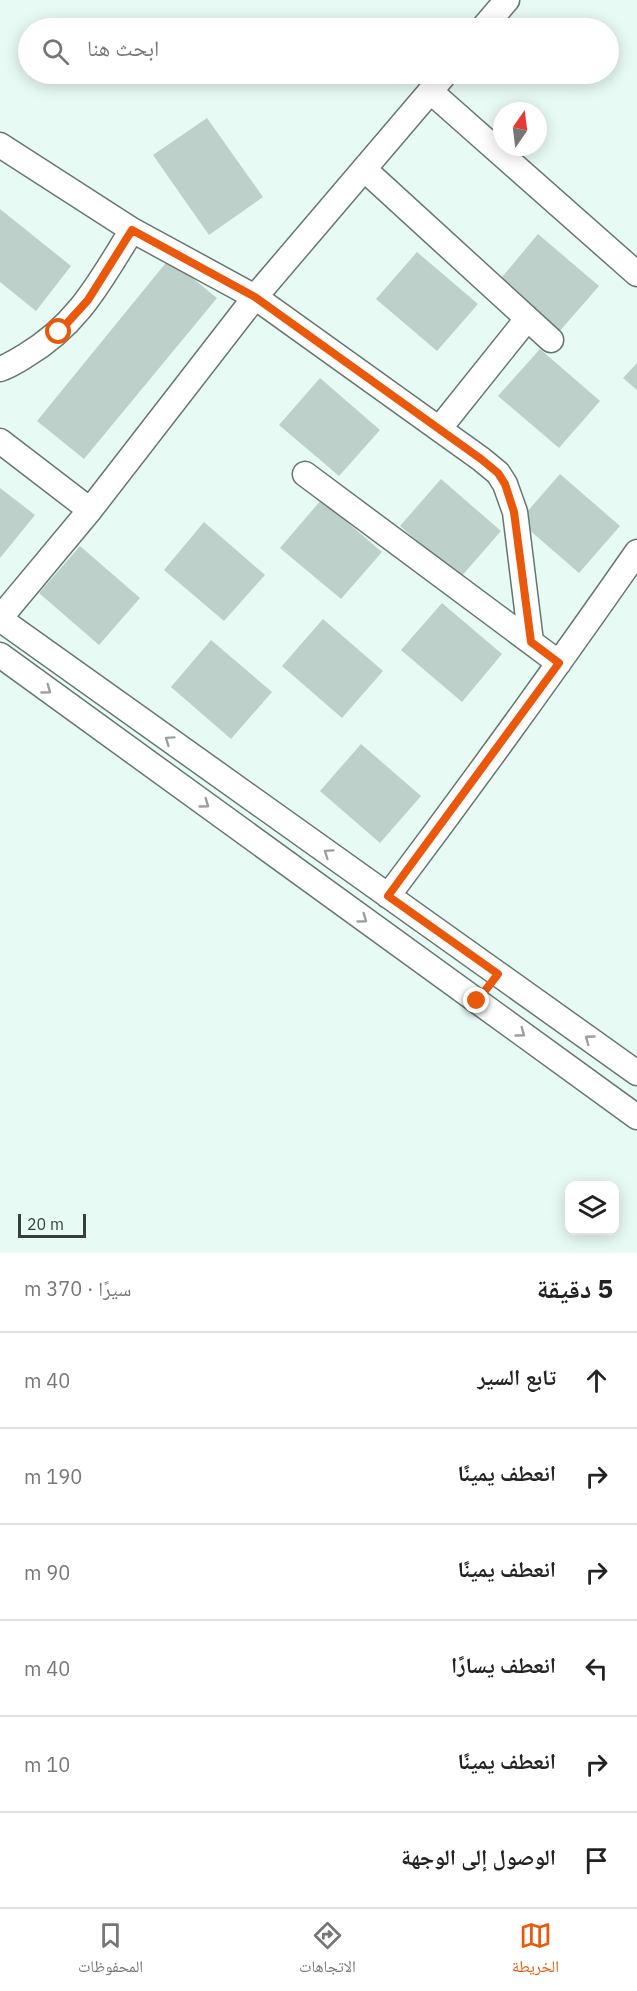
<!DOCTYPE html>
<html lang="ar">
<meta charset="utf-8">
<style>
body{margin:0;font-family:"IBM Plex Sans","Noto Naskh Arabic",sans-serif;background:#f6f6f6;color:#222;direction:rtl}
.controls{position:absolute;right:18px;bottom:18px;display:grid;overflow:hidden;border-radius:12px;box-shadow:0 3px 15px #0003}
.controls button{width:54px;height:54px;display:grid;place-items:center;padding:0;border:0;border-bottom:2px solid #e0e0e0;background:#fff;color:#222;font:30px sans-serif}
.compass{position:absolute;left:493px;top:102px;width:54px;height:54px;border-radius:50%;background:#fff;box-shadow:0 3px 15px #0003;rotate:14deg}
.scale{position:absolute;left:18px;bottom:15px;width:68px;box-sizing:border-box;padding-left:6px;border:3px solid #373f3c;border-top:0;font-size:16px;line-height:21px;white-space:nowrap;color:#373f3c;-webkit-text-stroke:4px #e8faf4;paint-order:stroke}
.stop{position:absolute;width:18px;height:18px;margin:-14px;border:4px solid #ea580c;border-radius:50%;background:#fff}
.stop.end{background:#ea580c;border-color:#fff;box-shadow:0 2px 6px #0008}
.list{margin:0;padding:0;list-style:none}
h2{display:flex;justify-content:space-between;align-items:center;height:78px;margin:0;padding:0 24px;font-size:26px}
h2 small{font-size:20px;font-weight:400;color:#767676}
.list li{display:grid;grid-template-columns:39px 1fr auto;gap:18px;align-items:center;box-sizing:border-box;height:96px;padding:0 24px;border-top:2px solid #e0e0e0}
.list b{display:block;font-size:22px;white-space:nowrap}
.list em{font-size:20px;font-style:normal;color:#767676}
.icon{flex:none;width:33px;height:33px;fill:none;stroke:currentColor;stroke-width:2;stroke-linecap:round;stroke-linejoin:round}
.map{position:relative;flex:none;width:637px;height:1253px;overflow:hidden;direction:ltr}
.search{position:absolute;background:#fff;box-shadow:0 3px 15px #0003;left:18px;right:18px;top:18px;height:66px;display:flex;align-items:center;gap:15px;box-sizing:border-box;padding:0 21px;border-radius:33px;color:#767676;font-size:22px}
.sheet{height:654px;background:#fff}
nav{display:flex;justify-content:space-around;align-items:center;box-sizing:border-box;height:84px;border-top:2px solid #e0e0e0;background:#fff;font-size:16px;color:#767676}
nav a{display:grid;justify-items:center;gap:3px}
nav .on{color:#ea580c}
.map>svg:first-child{display:block}
.building{fill:#bed0ca}
.lines{fill:none;stroke-linecap:round;stroke-linejoin:round}
.street-casing{stroke:#667772;stroke-width:27}
.street{stroke:#fff;stroke-width:24}
.oneway{stroke:#9b9f9e}
.route{stroke:#ea580c;stroke-width:8}
</style>
<div class="map">
<svg width="637" height="1253" viewBox="0 0 637 1253">
<rect width="100%" height="100%" fill="#e8faf4"/>
<!-- building -->
<path class="building" d="M207 118 263 197 209 235 153 155Z
M0 209 71 266 36 311 0 282Z
M538 234 599 286 558 333 498 282Z
M417 252 478 304 437 351 376 299Z
M169 259 217 298 84 459 37 421Z
M540 349 600 401 559 448 498 396Z
M637 363V390L623 378Z
M320 378 380 430 339 476 279 425Z
M560 474 620 526 579 573 519 521Z
M441 479 501 531 460 578 400 526Z
M0 488 35 515 0 558Z
M321 500 382 552 341 599 280 548Z
M204 522 265 575 224 621 164 570Z
M80 546 140 598 99 645 39 593Z
M442 603 502 654 462 702 401 650Z
M323 619 383 671 342 718 282 666Z
M211 640 272 692 231 739 171 687Z
M361 744 421 796 380 843 320 791Z"/>
<g class="lines">
<defs>
<path id="street" d="M483 28 507 0
M430 91 637 274
M0 145 132 230
M364 169 551 340
M0 369C9 366 17 361 25 356 79 324 100 281 132 230L255 297 481 459 498 473 505 484 515 512 531 642
M439 429 527 319
M0 441 90 510
M305 474 559 663
M0 618 90 510 255 297 445 74
M0 619 637 1073
M0 655 637 1117
M388 896C473 783 556 668 637 552"/>
</defs>
<!-- street casing -->
<use href="#street" class="street-casing"/>
<!-- street -->
<use href="#street" class="street"/>
</g>
<!-- one-way arrows -->
<defs><path id="oneway-chevron" d="M-2-3.5L2.5 0L-2 3.5" fill="none" stroke-width="1.6" stroke-linecap="round" stroke-linejoin="round" transform="scale(1.5)"/></defs>
<g class="oneway">
<use href="#oneway-chevron" transform="translate(47 690) rotate(36)"/>
<use href="#oneway-chevron" transform="translate(169 740) rotate(-145)"/>
<use href="#oneway-chevron" transform="translate(205 804) rotate(36)"/>
<use href="#oneway-chevron" transform="translate(328 853) rotate(-145)"/>
<use href="#oneway-chevron" transform="translate(363 919) rotate(36)"/>
<use href="#oneway-chevron" transform="translate(521 1033) rotate(36)"/>
<use href="#oneway-chevron" transform="translate(589 1039) rotate(-144)"/>
</g>
<g class="lines">
<!-- route -->
<path class="route" d="M59 332 88 300 132 230 255 297 481 459 498 473 505 484 514 512 531 642 559 663 388 896 498 974 477 1001"/>
</g>
</svg>
<div class="controls">
<button><svg class="icon" aria-label="layers" viewBox="0 0 24 24"><path d="M12 4l9 5-9 5-9-5zM3 14l9 5 9-5"/></svg></button>
</div>
<svg class="compass" viewBox="-18 -18 36 36"><path d="M0-13l5 13h-10z" fill="#e53935"/><path d="M0 13l5-13h-10z" fill="#767676"/></svg>
<div class="scale">20 m</div>
<div class="stop" style="left:59px;top:332px"></div>
<div class="stop end" style="left:477px;top:1001px"></div>
<div class="search"><svg class="icon" aria-label="search" viewBox="0 0 24 24"><circle cx="10" cy="10" r="6"/><path d="M15 15l6 6"/></svg>ابحث هنا</div>
</div>
<section class="sheet">
<h2>5 دقيقة<small>سيرًا · 370 m</small></h2>
<ul class="list">
<li><svg class="icon" aria-label="ahead" viewBox="0 0 24 24"><path d="M12 20V5M6 11l6-6 6 6"/></svg><div><b>تابع السير</b></div><em>40 m</em></li>
<li><svg class="icon" aria-label="right" viewBox="0 0 24 24"><path d="M7 20v-9h11M14 6l5 5-5 5"/></svg><div><b>انعطف يمينًا</b></div><em>190 m</em></li>
<li><svg class="icon" aria-label="right" viewBox="0 0 24 24"><path d="M7 20v-9h11M14 6l5 5-5 5"/></svg><div><b>انعطف يمينًا</b></div><em>90 m</em></li>
<li><svg class="icon" aria-label="left" viewBox="0 0 24 24"><path d="M17 20v-9H6M10 6l-5 5 5 5"/></svg><div><b>انعطف يسارًا</b></div><em>40 m</em></li>
<li><svg class="icon" aria-label="right" viewBox="0 0 24 24"><path d="M7 20v-9h11M14 6l5 5-5 5"/></svg><div><b>انعطف يمينًا</b></div><em>10 m</em></li>
<li><svg class="icon" aria-label="arrive" viewBox="0 0 24 24"><path d="M6 21V4h12l-3 4 3 4H6"/></svg><div><b>الوصول إلى الوجهة</b></div></li>
</ul>
</section>
<nav>
<a class="on"><svg class="icon" aria-label="map" viewBox="0 0 24 24"><path d="M3 6l6-2 6 2 6-2v14l-6 2-6-2-6 2zM9 4v14M15 6v14"/></svg>الخريطة</a>
<a><svg class="icon" aria-label="directions" viewBox="0 0 24 24"><path d="M12 3l9 9-9 9-9-9zM9 14v-3h6M13 9l2 2-2 2"/></svg>الاتجاهات</a>
<a><svg class="icon" aria-label="saved" viewBox="0 0 24 24"><path d="M7 4h10v16l-5-4-5 4z"/></svg>المحفوظات</a>
</nav>
